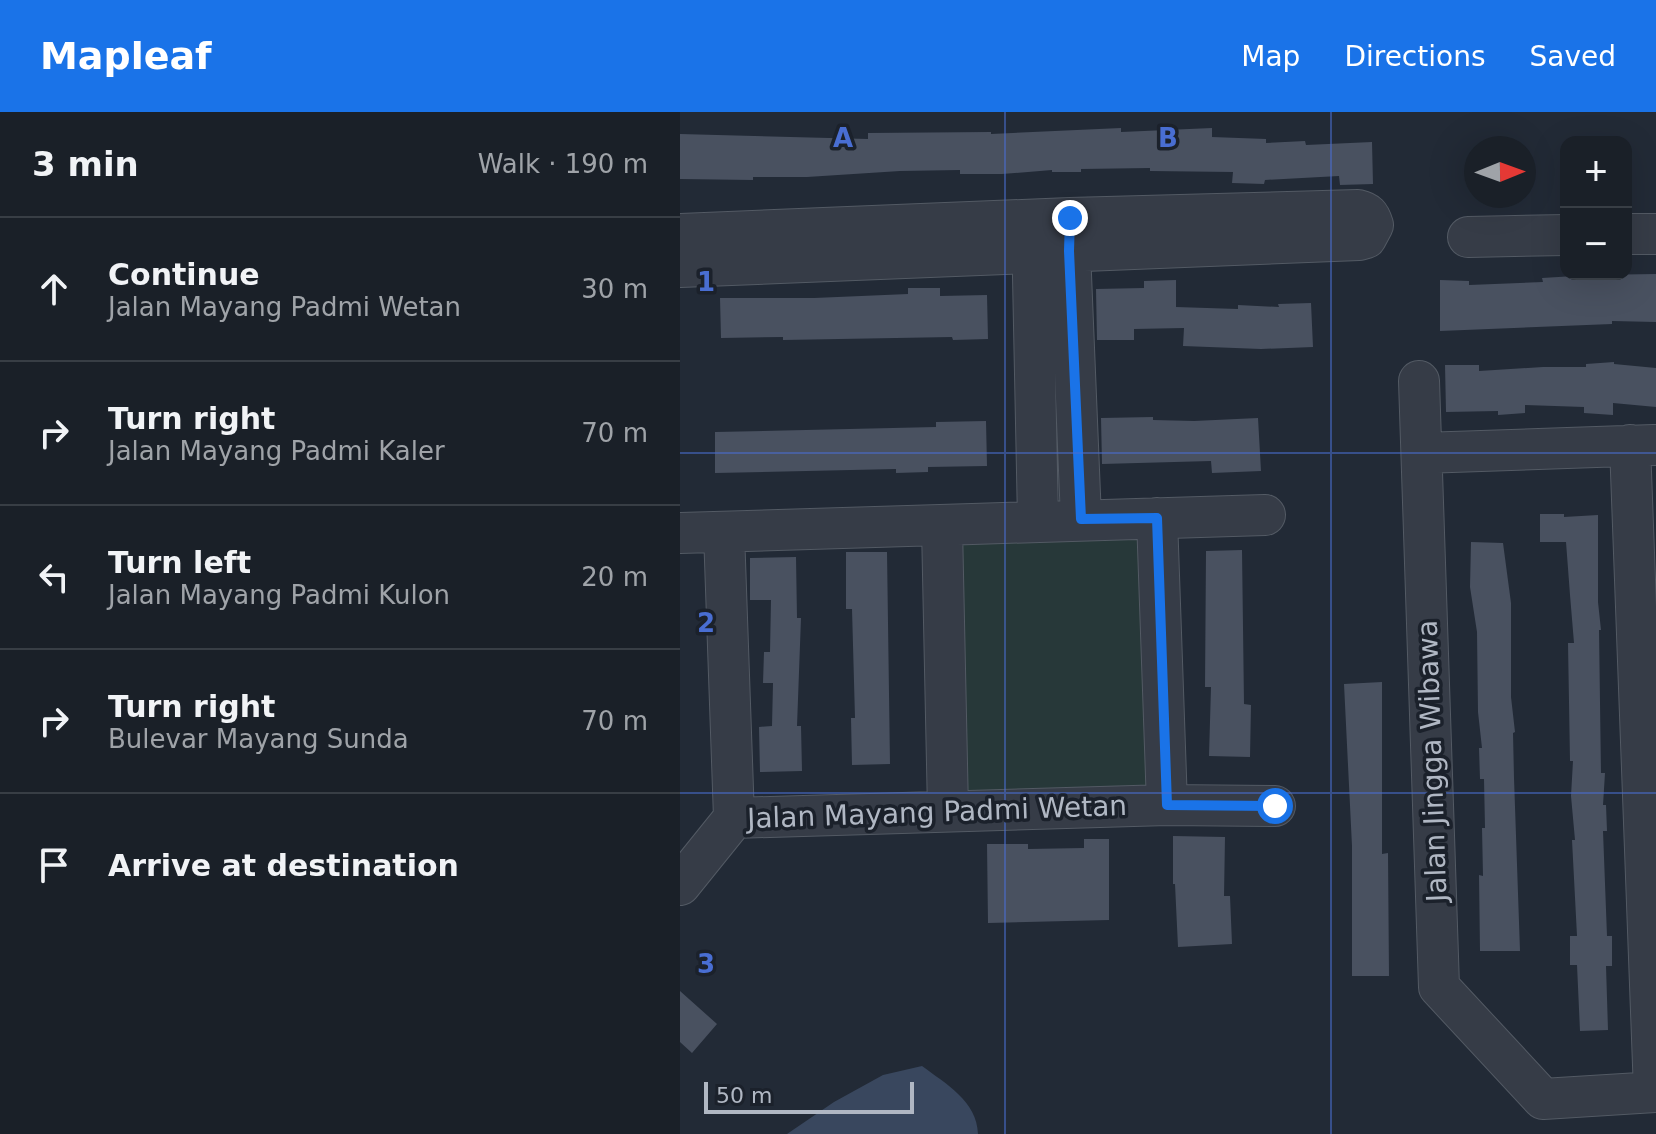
<!DOCTYPE html>
<meta charset="utf-8">
<style>
body{margin:0;font-family:"DejaVu Sans",sans-serif;background:#272d34;color:#f1f3f6}
.controls{position:absolute;right:24px;top:24px;display:grid;overflow:hidden;border-radius:16px;box-shadow:0 8px 32px #0002}
.controls button{width:72px;height:72px;display:grid;place-items:center;padding:0;border:0;border-bottom:2px solid #383e45;background:#1a2028;color:#f1f3f6;font:40px sans-serif}
.compass{position:absolute;left:784px;top:24px;width:72px;height:72px;border-radius:50%;background:#1a2028;box-shadow:0 8px 32px #0002;rotate:89deg}
.scale{position:absolute;left:24px;bottom:20px;width:210px;box-sizing:border-box;padding-left:8px;border:4px solid #b0b7c3;border-top:0;font-size:22px;line-height:28px;white-space:nowrap;color:#b0b7c3;-webkit-text-stroke:6px #1b212b;paint-order:stroke}
.stop{position:absolute;width:24px;height:24px;margin:-18px;border:6px solid #1a73e8;border-radius:50%;background:#fff}
.stop.end{background:#1a73e8;border-color:#fff;box-shadow:0 2px 8px #0008}
.list{margin:0;padding:0;list-style:none}
h2{display:flex;justify-content:space-between;align-items:center;height:104px;margin:0;padding:0 32px;font-size:34px}
h2 small{font-size:26px;font-weight:400;color:#9fa3a8}
.list li{display:grid;grid-template-columns:52px 1fr auto;gap:24px;align-items:center;box-sizing:border-box;height:144px;padding:0 32px;border-top:2px solid #383e45}
.list b{display:block;font-size:30px;white-space:nowrap}
.list p{margin:0;font-size:26px;white-space:nowrap;color:#9fa3a8}
.list em{font-size:26px;font-style:normal;color:#9fa3a8}
.icon{flex:none;width:44px;height:44px;fill:none;stroke:currentColor;stroke-width:2;stroke-linecap:round;stroke-linejoin:round}
.map{position:relative;flex:none;width:976px;height:1022px;overflow:hidden}
header{display:flex;align-items:center;gap:48px;box-sizing:border-box;height:112px;padding:0 40px;background:#1a73e8;color:#fff}
header strong{font-size:38px}
nav{display:flex;gap:44px;margin-inline-start:auto;font-size:28px}
main{display:flex}
aside{flex:1;background:#1a2028}
.map>svg:first-child{display:block}
.green{fill:#273839}
.water{fill:#39475e}
.building{fill:#495160}
.lines{fill:none;stroke-linecap:round;stroke-linejoin:round}
.minor-casing{stroke:#535a64;stroke-width:42}
.minor{stroke:#363c47;stroke-width:40}
.route{stroke:#1a73e8;stroke-width:10}
.grid{fill:none;stroke:#496ed2;stroke-width:2;stroke-opacity:0.55}
.labels{text-anchor:middle;dominant-baseline:central;stroke-width:7;stroke-linejoin:round;paint-order:stroke}
.street-label{font-size:28px;fill:#b0b7c3;stroke:#1b212b}
.grid-label{font-size:26px;text-anchor:middle;font-weight:bold;fill:#496ed2;stroke:#1b212b;stroke-width:7;stroke-linejoin:round;paint-order:stroke}
</style>
<header>
<strong>Mapleaf</strong>
<nav><a>Map</a><a>Directions</a><a>Saved</a></nav>
</header>
<main>
<aside>
<h2>3 min<small>Walk · 190 m</small></h2>
<ul class="list">
<li><svg class="icon" aria-label="ahead" viewBox="0 0 24 24"><path d="M12 20V5M6 11l6-6 6 6"/></svg><div><b>Continue</b><p>Jalan Mayang Padmi Wetan</p></div><em>30 m</em></li>
<li><svg class="icon" aria-label="right" viewBox="0 0 24 24"><path d="M7 20v-9h11M14 6l5 5-5 5"/></svg><div><b>Turn right</b><p>Jalan Mayang Padmi Kaler</p></div><em>70 m</em></li>
<li><svg class="icon" aria-label="left" viewBox="0 0 24 24"><path d="M17 20v-9H6M10 6l-5 5 5 5"/></svg><div><b>Turn left</b><p>Jalan Mayang Padmi Kulon</p></div><em>20 m</em></li>
<li><svg class="icon" aria-label="right" viewBox="0 0 24 24"><path d="M7 20v-9h11M14 6l5 5-5 5"/></svg><div><b>Turn right</b><p>Bulevar Mayang Sunda</p></div><em>70 m</em></li>
<li><svg class="icon" aria-label="arrive" viewBox="0 0 24 24"><path d="M6 21V4h12l-3 4 3 4H6"/></svg><div><b>Arrive at destination</b></div></li>
</ul>
</aside>
<div class="map">
<svg width="976" height="1022" viewBox="0 0 976 1022">
<rect width="100%" height="100%" fill="#222a36"/>
<!-- green -->
<path class="green" d="M464 422 475 684 284 692 274 430Z"/>
<!-- water -->
<path class="water" d="M242 954C266 972 297 989 298 1022H107L154 990 203 963Z"/>
<!-- building -->
<path class="building" d="M441 16V20L532 16V25L586 27V31L625 29 626 33 692 30 693 72 660 73 659 64 585 68 584 72 552 71 553 60 470 59V56L401 57V60H372V58L322 62H280V58L220 59 127 65H73V68L0 67V22L188 27V21L311 20V22Z
M976 162V210L932 209V212L760 219V168L789 169V173L863 170 862 166 911 163Z
M496 168V195L558 197V193L599 195 598 192 631 191 633 235 581 237 503 234 504 216 454 217V228H417L416 177 464 176V169Z
M228 176H260V184L307 183 308 227 273 228 272 225 103 228V225L41 226 40 186H134L228 182Z
M934 250V252L976 256V295L933 291V303L904 301V295L845 293V301L818 303V299L766 300 765 253H799V259L863 255H906V252Z
M473 305V308L514 309 578 306 581 359 532 361 531 349 422 352 421 306Z
M306 309 307 354 248 355V360L216 361V357L35 361V320L256 315V310Z
M860 402H884V405L918 403V490L921 518H919L921 661H925L923 693H926L927 719H923L927 824H932V854H926L928 918 900 919 897 853H890V824H897L892 728H895L891 684 893 649H890L888 531H894L890 483 886 430H860Z
M791 430 823 431 831 491V585L835 620 833 621 834 666 840 839H800L799 763 803 764 802 716H805L804 667H800L799 636H802L798 600 797 520 790 475Z
M562 438 564 592 571 593 570 645 529 644 531 575H525L526 439Z
M166 440H207L210 652 172 653 171 606H175L172 497H166Z
M116 445 117 506H121L117 614H121L122 659 80 660 79 615 92 614 93 571H83L84 540H90L91 488H70V446Z
M702 570V742L708 741 709 864H672V734L664 572Z
M493 724 545 725 544 784H550L552 832 498 835 495 772H493Z
M404 727H429V808L308 811 307 732H348V737L404 736Z
M0 879 37 912 12 941 0 930Z"/>
<g class="lines">
<defs>
<path id="minor" d="M389 114 401 407
M352 116 358 408
M0 122 390 106 678 98C687 100 690 103 693 113L686 126 679 128 0 155
M946 122H976
M788 125 886 123
M739 269 759 875 863 987 976 980
M950 333 974 980
M742 341 974 333
M477 406 487 693
M262 415 268 699
M44 420 54 706
M0 421C195 416 390 408 585 403
M0 773 54 706 487 693 595 694"/>
</defs>
<!-- minor casing -->
<use href="#minor" class="minor-casing"/>
<!-- minor -->
<use href="#minor" class="minor"/>
</g>
<g class="lines">
<!-- route -->
<path class="route" d="M390 106 389 139 401 407 477 406 487 693 595 694"/>
</g>
<!-- grid -->
<path class="grid" d="M325 0V1022M651 0V1022M0 341H976M0 681H976"/>
<g class="labels">
<!-- street labels -->
<g class="street-label">
<text transform="translate(752 649) rotate(-92)">Jalan Jingga Wibawa</text>
<text transform="translate(257 700) rotate(-2)">Jalan Mayang Padmi Wetan</text>
</g>
</g>
<g class="grid-label">
<text x="163" y="35">A</text>
<text x="488" y="35">B</text>
<text x="26" y="179">1</text>
<text x="26" y="520">2</text>
<text x="26" y="861">3</text>
</g>
</svg>
<div class="controls">
<button>+</button>
<button>−</button>
</div>
<svg class="compass" viewBox="-18 -18 36 36"><path d="M0-13l5 13h-10z" fill="#e53935"/><path d="M0 13l5-13h-10z" fill="#9fa3a8"/></svg>
<div class="scale">50 m</div>
<div class="stop" style="left:595px;top:694px"></div>
<div class="stop end" style="left:390px;top:106px"></div>
</div>
</main>
